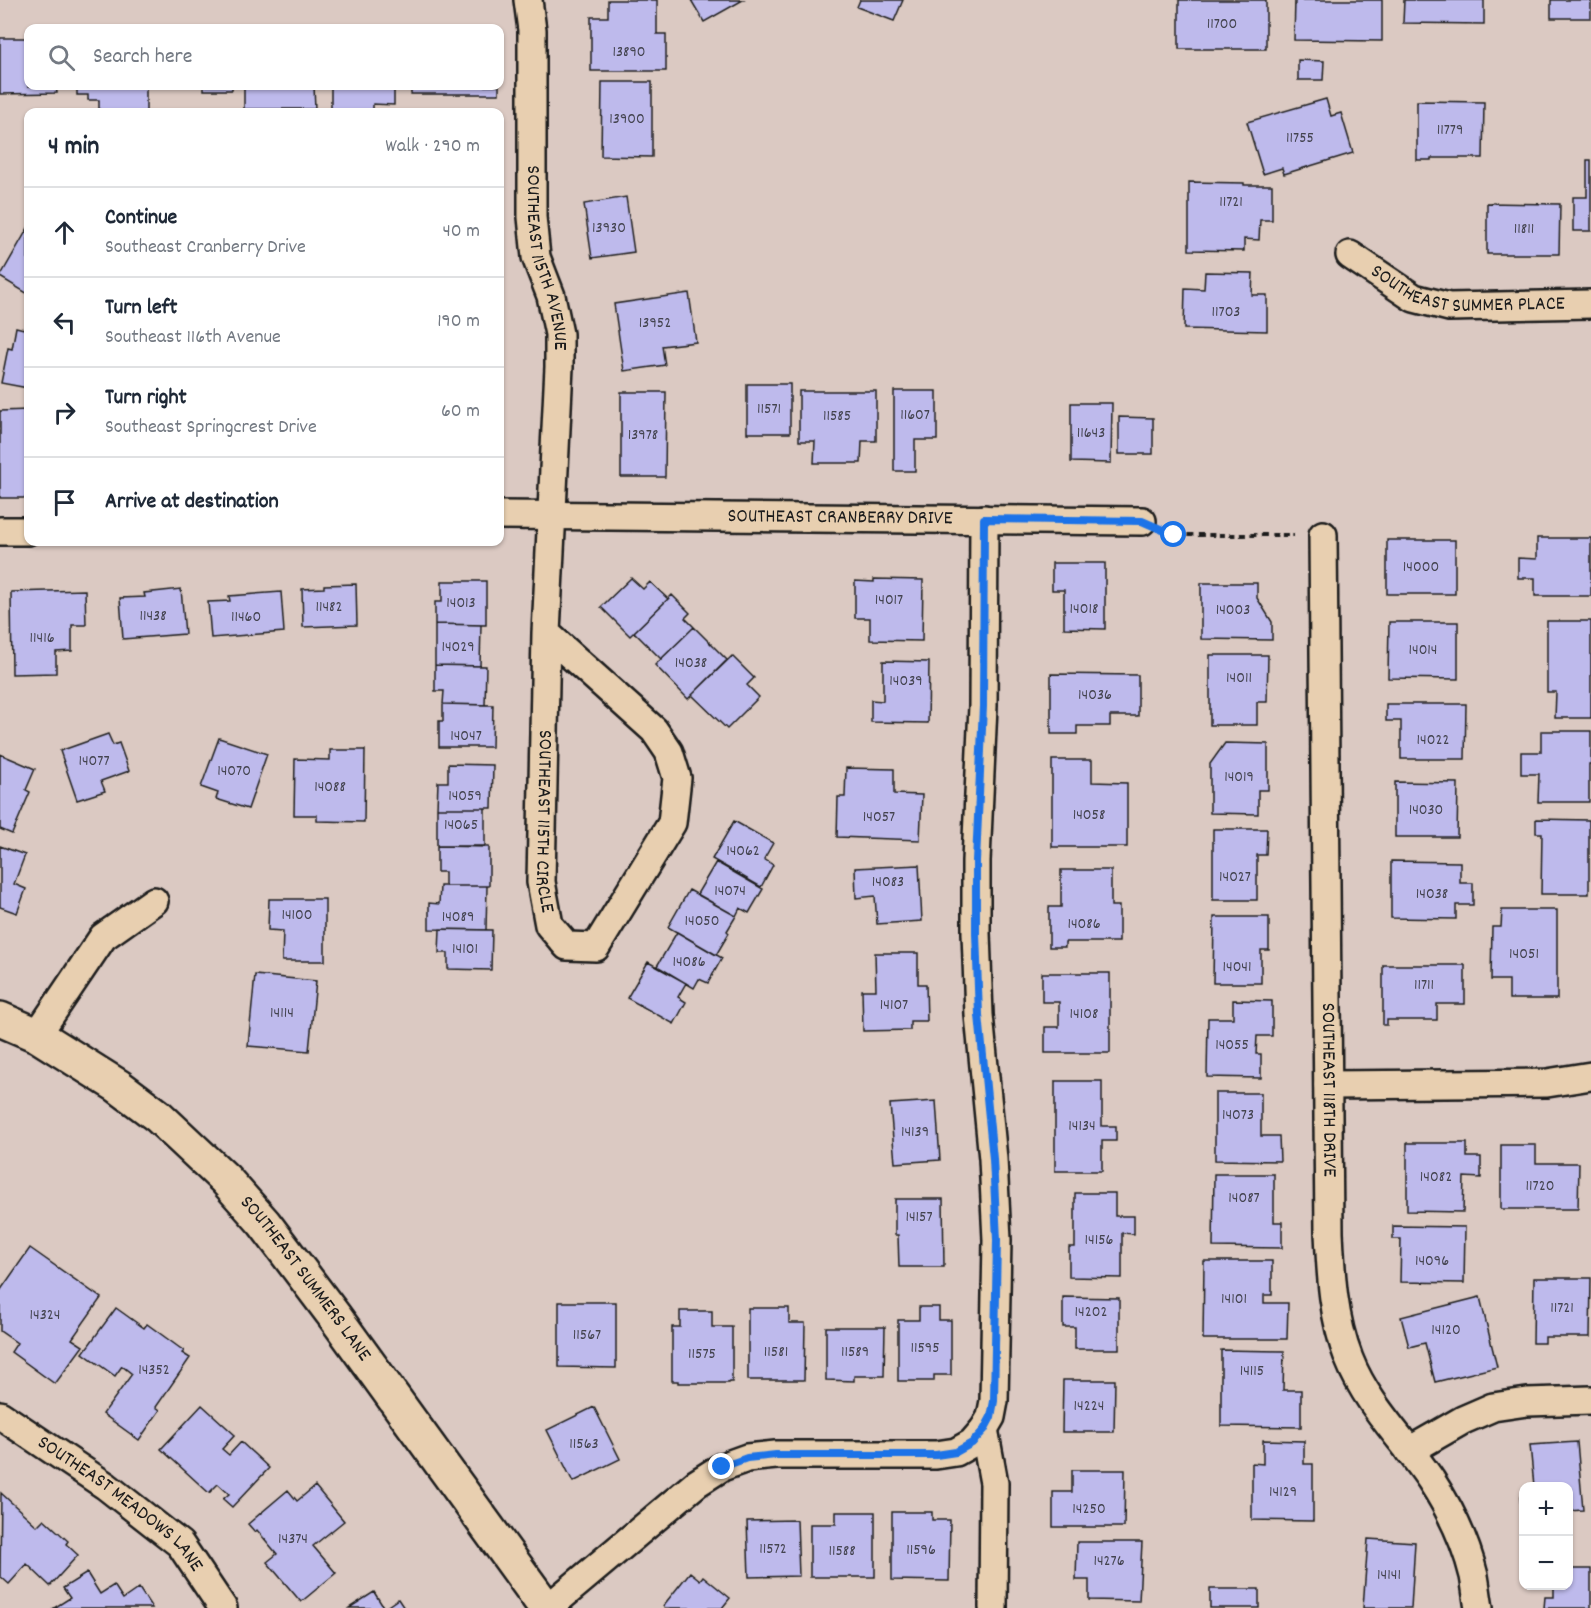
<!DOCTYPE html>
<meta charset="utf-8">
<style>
body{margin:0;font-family:Dekko,sans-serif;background:#f2f2f3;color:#1f2937}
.controls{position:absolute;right:18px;bottom:18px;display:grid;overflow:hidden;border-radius:12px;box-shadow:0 2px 4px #0004}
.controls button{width:54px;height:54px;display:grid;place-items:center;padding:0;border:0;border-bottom:2px solid #e0e1e3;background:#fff;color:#1f2937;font:30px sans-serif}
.stop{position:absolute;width:18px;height:18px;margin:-14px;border:4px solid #1a73e8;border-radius:50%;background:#fff}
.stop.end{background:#1a73e8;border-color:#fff;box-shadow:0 2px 6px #0008}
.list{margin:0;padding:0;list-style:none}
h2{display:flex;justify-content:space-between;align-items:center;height:78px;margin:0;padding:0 24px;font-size:26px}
h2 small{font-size:20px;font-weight:400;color:#747a83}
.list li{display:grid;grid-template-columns:39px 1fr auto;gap:18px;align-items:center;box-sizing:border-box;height:90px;padding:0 24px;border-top:2px solid #e0e1e3}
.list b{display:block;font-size:22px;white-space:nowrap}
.list p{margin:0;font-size:20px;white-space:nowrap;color:#747a83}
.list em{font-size:20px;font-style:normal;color:#747a83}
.icon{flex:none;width:33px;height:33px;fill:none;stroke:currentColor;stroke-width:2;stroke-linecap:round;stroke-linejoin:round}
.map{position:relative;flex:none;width:1591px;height:1608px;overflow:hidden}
.search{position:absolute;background:#fff;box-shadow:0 2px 4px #0004;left:24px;top:24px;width:480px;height:66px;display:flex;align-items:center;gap:15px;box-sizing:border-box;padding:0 21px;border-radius:12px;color:#747a83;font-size:22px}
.panel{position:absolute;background:#fff;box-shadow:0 2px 4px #0004;left:24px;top:108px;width:480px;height:438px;border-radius:12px}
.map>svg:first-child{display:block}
.building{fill:#bebaec;stroke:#1c1c1c;stroke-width:1.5}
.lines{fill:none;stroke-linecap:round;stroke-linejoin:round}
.minor-casing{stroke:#1c1c1c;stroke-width:32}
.tertiary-casing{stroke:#1c1c1c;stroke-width:38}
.path{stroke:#1c1c1c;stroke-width:4;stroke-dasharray:6 4.5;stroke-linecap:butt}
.minor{stroke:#e8cfb0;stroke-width:27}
.tertiary{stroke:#e8cfb0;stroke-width:33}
.route{stroke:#1a73e8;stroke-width:8}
.labels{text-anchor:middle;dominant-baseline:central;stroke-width:5;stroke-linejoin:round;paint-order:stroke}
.number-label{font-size:16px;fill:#444450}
.street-label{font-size:20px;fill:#1c1c1c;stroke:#e8cfb0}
</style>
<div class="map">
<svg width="1591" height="1608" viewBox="0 0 1591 1608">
<rect width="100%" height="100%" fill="#dbc9c2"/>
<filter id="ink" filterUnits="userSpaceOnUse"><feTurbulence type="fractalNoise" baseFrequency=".0167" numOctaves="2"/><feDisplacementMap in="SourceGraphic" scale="12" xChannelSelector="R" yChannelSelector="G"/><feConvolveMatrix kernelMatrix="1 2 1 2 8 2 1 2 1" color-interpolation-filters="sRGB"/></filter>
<g filter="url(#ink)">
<!-- building -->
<path class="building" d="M608 0H657V34H666V71H591V17H608Z
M691 0H743L704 22Z
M860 0H903L894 21 857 7Z
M1179 0H1266V49H1179Z
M1295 0H1382V41L1294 40Z
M1404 0H1484V24L1403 23Z
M1551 0H1591V18H1551Z
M0 38H28V86H56L57 93 0 94Z
M1298 60 1324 61 1323 80H1298Z
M602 82H652V157L601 156Z
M77 86H146V112H99V100H88V95H77Z
M204 86H232V90H204Z
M244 86H314L315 109H244Z
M331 86H394V105L373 104V112H331Z
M411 86H499V94H411Z
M1326 99 1331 116 1341 113 1353 153 1284 174 1282 168 1263 174 1247 122Z
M1417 101 1484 102 1483 158H1431V160H1417Z
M1587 160H1591V231H1573V197H1587Z
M1189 182 1244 183V185H1272V220H1260L1259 240 1244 239V251L1189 250Z
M626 197 634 252 592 258 584 204Z
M1487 203 1560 204 1559 254H1487Z
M28 228V294L0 277Z
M1205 272 1253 273 1252 295H1267V331L1184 329 1185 288 1204 289Z
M689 293 696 342 662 346 665 365 624 371 614 304Z
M16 327 28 330V388L1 383 8 348 12 349Z
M747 384H790V433H747Z
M799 391H876V441H862L861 463H814L815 441H799Z
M894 391H937V440H915V471H894Z
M621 392H666L665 477H621Z
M1071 403H1112L1111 463 1071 462Z
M28 410V498H0V411Z
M1119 417 1153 418V454H1119Z
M1537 538H1591V596H1535V578H1518V558L1537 559Z
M1387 540H1455V594H1387Z
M1052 563H1105V629L1064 628V590H1052Z
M631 578 643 589 650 582 668 599 630 636 601 607Z
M874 579 923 580 922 641 870 640V618H855V581L874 582Z
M442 581H486V625L435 624V602H442Z
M1201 583H1257V598L1272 622V640L1201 639Z
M356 584 357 625 303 627 302 589 324 588V585Z
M181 589 185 634 123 639 120 598 145 597 144 593Z
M85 590 86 625H72V651L56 652V673L12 674 11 592Z
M281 592 284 632 211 638 208 602 230 601 229 596Z
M672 595 690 613 685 618 694 627 661 659 634 632Z
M1547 621H1591V718H1555L1556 692H1547Z
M1389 622H1458V679L1388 678Z
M435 624 481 625 480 666 435 665Z
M694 627 727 660 688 699 655 665Z
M1210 655H1268L1267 702H1257V725H1210Z
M732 656 754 678 747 685 759 697 727 729 692 695Z
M883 661 929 662 928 723 871 722V700L883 701Z
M435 665 486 666 485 705 443 704 444 691H435Z
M1051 674 1138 675V716H1110V726H1077V734H1051Z
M443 704 493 705 492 747H439V721H443Z
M1386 704H1466L1465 759H1401V721H1386Z
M1541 731H1591V764H1589V802H1538L1539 774H1521V752H1541Z
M108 734 113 745 119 743 129 771 101 781 105 791 77 800 60 751Z
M219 738 267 754 248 809 216 799 218 793 201 787Z
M1225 743 1268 744V790H1258V814L1210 813V764Z
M330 750H365L364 822 317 821V815H294L295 759 330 760Z
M0 754 35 769 26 790 30 792 12 834 0 829Z
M1052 760H1092V782L1127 783V847H1052Z
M448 764 493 765 492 808H437L438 782H448Z
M846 768 894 769V794L922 795 920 840 837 837 838 797H845Z
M1395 782 1458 783 1457 837H1395Z
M437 808H485V846H437Z
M1536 819 1589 820V894H1541L1542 833H1536Z
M734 821 773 843 764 859 773 865 761 887 712 859Z
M1213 829H1267L1266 855H1257V900H1213Z
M0 846 25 855 14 884 26 889 17 913 0 907Z
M437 846 489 847V886H445V872H437Z
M1391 861 1460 862V883H1473V905H1456V919L1391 918Z
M716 862 763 889 749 913 740 908 736 916 697 894Z
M919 865 922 921 877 924 875 896 856 898 855 868Z
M1061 870H1111V906H1119V942H1065V947H1049V907H1061Z
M440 886H487L486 930 429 929V903L439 904Z
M689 890 736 916 727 931 729 933 716 955 668 927Z
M269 899H325V961H282L283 931 268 930Z
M1502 910H1557V999H1509V980H1491L1492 927H1501Z
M1214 917H1269V950H1261V983H1213Z
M440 929 492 930 491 970 448 969V953H439Z
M677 932 722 958 708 983 699 979 694 988 657 966Z
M875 953H918V984H926L927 1021H910V1030L863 1031 862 990H876Z
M648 962 686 983 678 997 686 1002 674 1024 627 998Z
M1383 965H1465V1004H1437V1020H1387V1025H1383Z
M1042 973H1110V1053H1045V1027H1059V1002H1042Z
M255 975 316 981 309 1051 248 1046Z
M1233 1000 1272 1001V1036H1257L1256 1054H1261V1078L1207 1077 1208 1018H1233Z
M1055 1081H1102V1126H1116V1141H1102V1171H1055Z
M1215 1093H1261V1136H1279L1280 1161 1215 1160Z
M936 1101 940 1160 895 1163 890 1104Z
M1407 1143H1467V1157H1481V1178L1464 1177 1463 1212 1407 1211Z
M1501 1145H1536V1163H1579L1578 1209H1501Z
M1214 1174H1274V1222H1282V1248L1213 1247Z
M1075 1193H1115V1216H1134V1234L1122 1233V1278L1069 1277V1247H1075Z
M895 1199H943L944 1267H899L898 1235H895Z
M1393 1226 1465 1227 1464 1283 1400 1282 1401 1239H1393Z
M30 1248 101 1298 72 1339 83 1346 55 1384 11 1352 17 1343 0 1331V1291Z
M1204 1261H1272V1295H1264V1303H1288L1287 1339H1203Z
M1534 1278H1591L1590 1337H1545V1343H1533Z
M1063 1297 1119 1298V1349H1075V1327H1063Z
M1480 1297 1497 1367 1435 1382 1425 1343 1409 1347 1401 1317Z
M559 1302H616V1368L559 1367Z
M919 1307H939V1320H951V1375H934V1381H898V1320H919Z
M116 1308 144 1328 147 1324 184 1351 182 1353 190 1358 156 1407 160 1410 139 1440 103 1414 132 1374 122 1366 115 1376 83 1353Z
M748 1308H789V1323H805L804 1380H748Z
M680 1311H712V1327H732V1382H729V1383H678V1381H672V1327H680Z
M826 1327H885L884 1376H854V1381L826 1380Z
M1221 1350 1284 1351 1283 1390H1301V1427L1221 1426Z
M1063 1380H1115L1114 1432H1062Z
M202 1405 235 1435 222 1449 229 1455 241 1442 269 1468 232 1507 223 1499 229 1494 218 1484 209 1493 161 1449Z
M594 1407 620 1459 573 1482 547 1430Z
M1263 1440 1304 1441V1464H1313V1521L1252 1520V1463L1263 1464Z
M1577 1442 1583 1510 1568 1511V1486H1534L1530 1445Z
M1072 1470H1125L1124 1527H1053V1492H1072Z
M315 1486 344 1521 313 1546 336 1573 301 1602 267 1562 277 1554 257 1530 255 1532 248 1524 288 1490 297 1501Z
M1 1493 37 1526 44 1519 68 1541 66 1544 78 1555 50 1586 27 1564 9 1584 0 1576Z
M1520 1497H1524V1515H1522Z
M836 1512H875V1577H810V1524H836Z
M892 1512H932V1520H950L949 1581 892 1580Z
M797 1520 799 1576 749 1577 747 1521Z
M1368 1539 1415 1542 1411 1608H1363Z
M1077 1542H1142L1139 1601 1089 1600V1580H1076Z
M1568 1569H1591V1608H1544L1545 1597H1554V1586H1568Z
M690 1572 700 1580 703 1576 730 1598 722 1608H665L663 1606Z
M87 1573 100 1594 114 1585 123 1599 139 1588 152 1608H54L70 1598 63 1588Z
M1210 1589H1259V1608H1210Z
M374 1592 384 1608H349Z
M398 1599 404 1608H385Z"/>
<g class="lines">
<defs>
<g id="minor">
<path id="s1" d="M528 0 532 30V217L536 257 551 296 559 334V367L546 633 541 882 549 925 567 946 596 947 672 823 677 778 669 752 654 730 546 633"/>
<path id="s2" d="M1350 255 1414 298 1449 307 1591 304"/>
<path id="s3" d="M500 515 1142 521"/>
<path d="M0 531H28"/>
<path id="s4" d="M1323 535 1329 1233C1331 1276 1333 1318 1349 1359 1367 1405 1404 1440 1431 1480 1450 1509 1466 1543 1474 1576 1476 1587 1477 1597 1479 1608"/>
<path d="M37 1035 103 937 154 901"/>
<path d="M1328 1085 1547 1083 1591 1076"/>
<path id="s5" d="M0 1415 106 1486 180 1544 223 1608"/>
<path d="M984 1429 994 1483 993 1608"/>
<path d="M1409 1451 1463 1420 1493 1407 1527 1402 1591 1400"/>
<path d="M548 1608 697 1483 722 1467 747 1458 776 1455H936L956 1452 972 1443 984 1429 991 1417 994 1401 997 1240 993 1159 979 1015 976 933V861L983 706 984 519"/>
</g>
<g id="tertiary">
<path id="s6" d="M0 1019 37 1035 118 1086 158 1116 225 1179 264 1223 335 1317 546 1608"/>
</g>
</defs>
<!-- minor casing -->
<use href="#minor" class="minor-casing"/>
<!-- tertiary casing -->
<use href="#tertiary" class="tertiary-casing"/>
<!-- path -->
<path class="path" d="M1167 532 1174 535H1294"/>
<!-- minor -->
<use href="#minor" class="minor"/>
<!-- tertiary -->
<use href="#tertiary" class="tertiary"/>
</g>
</g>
<g class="lines" filter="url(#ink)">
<!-- route -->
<path class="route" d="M722 1467 747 1458 776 1455H936L956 1452 972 1443 984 1430 991 1417 994 1401 997 1240 993 1159 979 1015 976 933V861L983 706 984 519 1142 521 1174 535"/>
</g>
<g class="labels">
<!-- number labels -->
<g class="number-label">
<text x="1222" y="24">11700</text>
<text x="629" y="52">13890</text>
<text x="627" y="119">13900</text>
<text x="1450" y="130">11779</text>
<text x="1300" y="138">11755</text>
<text x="1231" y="202">11721</text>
<text x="609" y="228">13930</text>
<text x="1524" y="229">11811</text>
<text x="1226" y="312">11703</text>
<text x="655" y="323">13952</text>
<text x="769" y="409">11571</text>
<text x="915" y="415">11607</text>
<text x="837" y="416">11585</text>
<text x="1091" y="433">11643</text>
<text x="643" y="435">13978</text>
<text x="1421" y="567">14000</text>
<text x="889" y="600">14017</text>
<text x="461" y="603">14013</text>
<text x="329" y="607">11482</text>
<text x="1084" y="609">14018</text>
<text x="1233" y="610">14003</text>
<text x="153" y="616">11438</text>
<text x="246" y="617">11460</text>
<text x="42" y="638">11416</text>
<text x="458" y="647">14029</text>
<text x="1423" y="650">14014</text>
<text x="691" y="663">14038</text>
<text x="1239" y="678">14011</text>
<text x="906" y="681">14039</text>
<text x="1095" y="695">14036</text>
<text x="466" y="736">14047</text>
<text x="1433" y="740">14022</text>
<text x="94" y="761">14077</text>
<text x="234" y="771">14070</text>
<text x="1239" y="777">14019</text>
<text x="330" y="787">14088</text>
<text x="465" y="796">14059</text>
<text x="1426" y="810">14030</text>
<text x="1089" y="815">14058</text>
<text x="879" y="817">14057</text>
<text x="461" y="825">14065</text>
<text x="743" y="851">14062</text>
<text x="1235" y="877">14027</text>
<text x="888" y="882">14083</text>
<text x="730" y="891">14074</text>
<text x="1432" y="894">14038</text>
<text x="297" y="915">14100</text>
<text x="458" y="917">14089</text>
<text x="702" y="921">14050</text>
<text x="1084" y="924">14086</text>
<text x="465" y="949">14101</text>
<text x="1524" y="954">14051</text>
<text x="689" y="962">14086</text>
<text x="1237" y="967">14041</text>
<text x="1424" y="985">11711</text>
<text x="894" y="1005">14107</text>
<text x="282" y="1013">14114</text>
<text x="1084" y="1014">14108</text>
<text x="1232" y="1045">14055</text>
<text x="1238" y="1115">14073</text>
<text x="1082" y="1126">14134</text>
<text x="915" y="1132">14139</text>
<text x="1436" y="1177">14082</text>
<text x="1540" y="1186">11720</text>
<text x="1244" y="1198">14087</text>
<text x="919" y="1217">14157</text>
<text x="1099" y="1240">14156</text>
<text x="1432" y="1261">14096</text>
<text x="1234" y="1299">14101</text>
<text x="1562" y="1308">11721</text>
<text x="1091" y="1312">14202</text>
<text x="45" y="1315">14324</text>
<text x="1446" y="1330">14120</text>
<text x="587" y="1335">11567</text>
<text x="925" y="1348">11595</text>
<text x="776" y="1352">11581</text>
<text x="855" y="1352">11589</text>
<text x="702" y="1354">11575</text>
<text x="154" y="1370">14352</text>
<text x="1252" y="1371">14115</text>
<text x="1089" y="1406">14224</text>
<text x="584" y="1444">11563</text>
<text x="1283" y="1492">14129</text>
<text x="1089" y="1509">14250</text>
<text x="293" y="1539">14374</text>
<text x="773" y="1549">11572</text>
<text x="921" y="1550">11596</text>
<text x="842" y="1551">11588</text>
<text x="1109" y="1561">14276</text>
<text x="1389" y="1575">14141</text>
</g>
<!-- street labels -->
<g class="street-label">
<text stroke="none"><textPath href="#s1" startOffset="260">SOUTHEAST 115TH AVENUE</textPath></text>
<text stroke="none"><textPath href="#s2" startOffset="128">SOUTHEAST SUMMER PLACE</textPath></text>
<text stroke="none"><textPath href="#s3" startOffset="340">SOUTHEAST CRANBERRY DRIVE</textPath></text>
<text stroke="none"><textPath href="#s1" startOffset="826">SOUTHEAST 115TH CIRCLE</textPath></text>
<text stroke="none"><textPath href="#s4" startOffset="555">SOUTHEAST 118TH DRIVE</textPath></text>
<text stroke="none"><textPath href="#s6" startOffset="406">SOUTHEAST SUMMERS LANE</textPath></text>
<text stroke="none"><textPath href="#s5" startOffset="150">SOUTHEAST MEADOWS LANE</textPath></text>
</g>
</g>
</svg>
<div class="controls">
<button>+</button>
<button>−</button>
</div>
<div class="stop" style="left:1174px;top:535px"></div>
<div class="stop end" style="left:722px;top:1467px"></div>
<div class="search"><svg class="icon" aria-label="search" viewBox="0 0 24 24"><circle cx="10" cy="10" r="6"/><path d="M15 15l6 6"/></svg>Search here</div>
<section class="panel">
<h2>4 min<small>Walk · 290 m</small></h2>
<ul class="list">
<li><svg class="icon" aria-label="ahead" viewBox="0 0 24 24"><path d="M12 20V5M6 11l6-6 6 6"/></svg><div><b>Continue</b><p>Southeast Cranberry Drive</p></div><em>40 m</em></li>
<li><svg class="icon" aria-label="left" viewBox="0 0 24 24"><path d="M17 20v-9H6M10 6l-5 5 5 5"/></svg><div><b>Turn left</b><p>Southeast 116th Avenue</p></div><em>190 m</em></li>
<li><svg class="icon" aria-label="right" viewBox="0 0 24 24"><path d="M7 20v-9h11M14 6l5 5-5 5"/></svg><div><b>Turn right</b><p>Southeast Springcrest Drive</p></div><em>60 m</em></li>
<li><svg class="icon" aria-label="arrive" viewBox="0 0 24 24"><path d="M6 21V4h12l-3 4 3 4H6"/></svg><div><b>Arrive at destination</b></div></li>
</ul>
</section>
</div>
